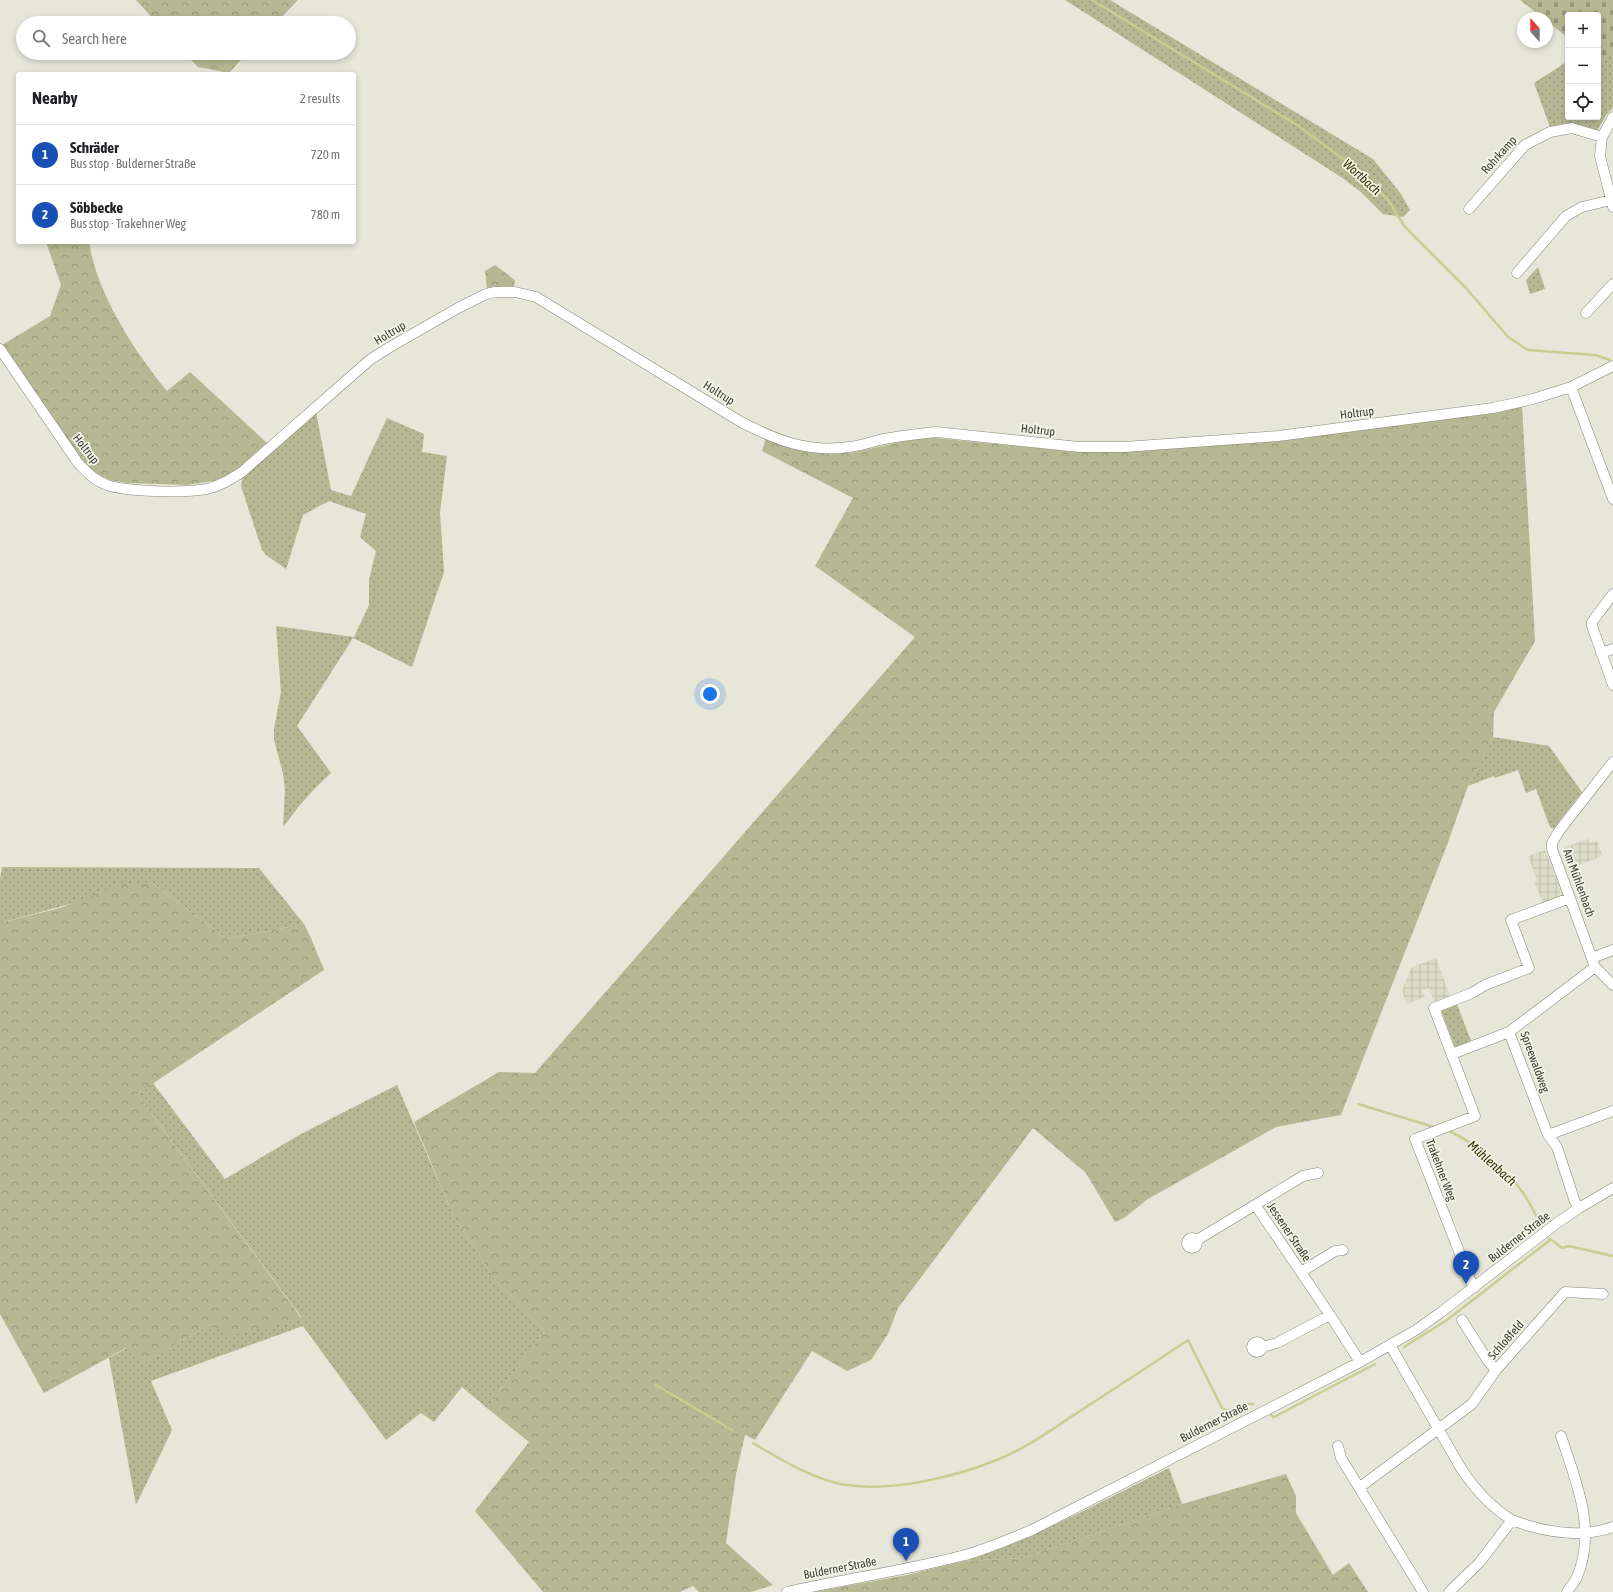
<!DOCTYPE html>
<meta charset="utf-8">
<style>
body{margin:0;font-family:"Asap Condensed",sans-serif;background:#f2f2f2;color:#202124}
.controls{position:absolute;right:12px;top:12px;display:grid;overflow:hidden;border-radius:4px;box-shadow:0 2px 6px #0003}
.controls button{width:36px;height:36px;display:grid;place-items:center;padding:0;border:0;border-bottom:1px solid #e0e0e0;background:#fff;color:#202124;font:20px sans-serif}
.compass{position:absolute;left:1517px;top:12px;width:36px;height:36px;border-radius:50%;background:#fff;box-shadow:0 2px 6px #0003;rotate:339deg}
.you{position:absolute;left:710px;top:694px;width:14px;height:14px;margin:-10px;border:3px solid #fff;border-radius:50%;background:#1a73e8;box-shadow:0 0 0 6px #1a73e833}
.badge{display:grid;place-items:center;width:26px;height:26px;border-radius:50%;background:#b45309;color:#fff;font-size:13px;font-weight:700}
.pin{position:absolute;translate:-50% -33px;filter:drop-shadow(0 1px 2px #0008)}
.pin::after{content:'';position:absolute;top:21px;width:14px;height:12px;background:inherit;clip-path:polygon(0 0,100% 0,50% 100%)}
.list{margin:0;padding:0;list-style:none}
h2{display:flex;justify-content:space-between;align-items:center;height:52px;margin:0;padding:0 16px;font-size:17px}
h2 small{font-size:13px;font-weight:400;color:#757577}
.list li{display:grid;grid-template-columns:26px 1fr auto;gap:12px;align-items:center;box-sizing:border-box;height:60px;padding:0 16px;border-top:1px solid #e0e0e0}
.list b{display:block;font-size:15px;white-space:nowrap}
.list p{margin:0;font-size:13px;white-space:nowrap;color:#757577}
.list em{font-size:13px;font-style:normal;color:#757577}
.icon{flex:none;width:22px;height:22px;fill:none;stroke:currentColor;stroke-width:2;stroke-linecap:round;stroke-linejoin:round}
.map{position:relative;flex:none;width:1613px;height:1592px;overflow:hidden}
.search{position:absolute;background:#fff;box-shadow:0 2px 6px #0003;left:16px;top:16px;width:340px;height:44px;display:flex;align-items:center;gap:10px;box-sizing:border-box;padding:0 14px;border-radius:22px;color:#757577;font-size:15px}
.panel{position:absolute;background:#fff;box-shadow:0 2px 6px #0003;left:16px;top:72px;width:340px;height:172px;border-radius:4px}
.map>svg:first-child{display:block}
.industrial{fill:url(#industrial-grid)}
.grass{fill:url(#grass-dots)}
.forest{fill:url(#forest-crowns)}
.cemetery{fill:url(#cemetery-stones)}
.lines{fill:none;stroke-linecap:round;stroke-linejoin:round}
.stream{stroke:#cacd92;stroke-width:2.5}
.minor-casing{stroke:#858679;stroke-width:11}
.minor{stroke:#fff;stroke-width:10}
.labels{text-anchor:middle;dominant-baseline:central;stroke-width:3.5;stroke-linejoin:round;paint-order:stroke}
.street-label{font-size:12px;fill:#3b3c36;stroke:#f3f5e6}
.water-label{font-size:13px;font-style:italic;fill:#303101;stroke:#f3f5e6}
</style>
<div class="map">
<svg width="1613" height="1592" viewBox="0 0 1613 1592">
<defs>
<pattern id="industrial-grid" width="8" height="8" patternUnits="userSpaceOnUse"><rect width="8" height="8" fill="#dbddc7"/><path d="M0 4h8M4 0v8" fill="none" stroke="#bdbfac"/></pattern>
<pattern id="grass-dots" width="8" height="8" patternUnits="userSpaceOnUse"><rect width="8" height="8" fill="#b5b892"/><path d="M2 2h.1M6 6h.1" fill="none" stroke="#949778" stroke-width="1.8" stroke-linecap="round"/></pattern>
<pattern id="forest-crowns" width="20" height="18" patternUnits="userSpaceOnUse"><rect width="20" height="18" fill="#b5b892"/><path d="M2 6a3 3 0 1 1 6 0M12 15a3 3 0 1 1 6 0" fill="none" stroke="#949778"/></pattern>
<pattern id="cemetery-stones" width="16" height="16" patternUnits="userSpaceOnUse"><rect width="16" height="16" fill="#b5b892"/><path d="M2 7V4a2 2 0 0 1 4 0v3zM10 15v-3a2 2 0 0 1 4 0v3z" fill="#949778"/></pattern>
</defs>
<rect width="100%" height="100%" fill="#e6e7d9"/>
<!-- industrial -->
<path class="industrial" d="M1588 839 1590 843 1597 841 1603 856 1579 865 1580 868 1573 870 1565 847Z
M1545 850 1561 890 1560 895 1557 898 1543 903 1534 882 1537 880 1528 856Z
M1436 958 1450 996 1434 1002 1429 988 1422 990 1425 997 1407 1004 1402 991 1411 968Z"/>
<!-- grass -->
<path class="grass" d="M1065 0H1110L1373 159 1401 194 1410 210 1403 217 1383 214 1361 192 1344 179Z
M1613 51V108L1606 115 1597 131C1577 124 1571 122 1550 127L1534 83 1568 61V117H1598V59L1601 61Z
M1538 267 1545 289 1530 294 1526 280Z
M316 412 331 490 351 496 387 418 424 434 422 452 447 456 440 513 444 572 412 667 353 638 297 726 331 773C312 790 298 807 283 827L285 790 283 773 274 740V729L281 692 276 626 354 637 369 605V580L376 551 360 537 366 514 329 501 303 515 286 569 266 555 262 550 241 486 243 477Z
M1493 737 1549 746 1582 792 1553 829 1550 827 1536 789 1526 793 1518 770 1495 778 1494 776 1468 786Z
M2 867 259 868 304 924 227 939 151 882 0 923V879Z
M1457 1004 1471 1041 1455 1047 1441 1010Z
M153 1083 225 1179 301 1134 397 1085 454 1217 496 1281 545 1331 487 1408 462 1387 434 1422 421 1413 386 1440 303 1326 151 1381 172 1430 136 1505 109 1358 127 1348 144 1363 211 1324 302 1318 137 1094Z
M1169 1468 1182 1504 1023 1558 964 1561C1036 1538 1102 1501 1169 1468Z"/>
<!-- forest -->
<path class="forest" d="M136 0H298L276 23H157Z
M185 53H247L229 73 198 67Z
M46 242H89C97 294 134 351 167 391L190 372 267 443 231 474 213 481 187 485 127 483 110 480 94 473 81 461 2 345 50 316 61 285Z
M495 265 515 280 514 286H502L487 289 485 271Z
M1522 406 1535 641 1494 712 1493 737 1468 786 1447 845 1341 1115 1276 1127 1148 1199 1124 1218 1115 1222 1086 1173 1033 1128 898 1308 888 1334 871 1360 847 1371 812 1351 755 1440 745 1435 736 1474 726 1543 773 1585 751 1592H699L693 1586 680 1592H543L475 1511 529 1442 487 1408 545 1331 496 1281 454 1217 414 1122 499 1072 535 1073 915 637 815 566 853 498 762 451 766 438 795 448 850 453 914 439 935 438 1078 452H1125L1279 441 1454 418 1494 413Z
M151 882 227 939 304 924 311 938 324 970 137 1094 302 1319 230 1336 211 1324 144 1363 126 1348 44 1393 0 1314V923L60 908 122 884Z
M1286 1474 1296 1496V1513L1333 1575 1349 1563 1368 1592H814L907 1575 964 1561 1023 1558 1182 1504Z"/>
<!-- cemetery -->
<path class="cemetery" d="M1520 0H1613V51L1601 61 1598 59V15H1568V38L1547 21V18H1543Z"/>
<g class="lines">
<!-- stream -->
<path class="stream" d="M1092 0 1297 125 1357 169 1388 200 1405 227 1466 288 1508 337 1528 350 1595 355 1610 360
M1358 1104 1434 1127
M1449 1131C1475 1143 1507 1170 1523 1193 1529 1202 1535 1213 1540 1223
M1549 1238 1562 1248 1569 1246 1613 1256
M1404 1347 1447 1320 1550 1240
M656 1385 732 1430
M1271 1415 1273 1417 1276 1416 1375 1364
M753 1443C780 1459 814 1480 846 1485 892 1492 956 1477 999 1459 1027 1448 1052 1429 1077 1413 1114 1389 1151 1365 1188 1340L1222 1408 1227 1411 1247 1404H1253"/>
<defs>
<path id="minor" d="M1613 117 1602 137 1600 156 1613 207
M1469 209 1525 145 1550 132 1572 128 1602 137
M1517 273 1566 216 1582 207 1611 200
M1586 313 1613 284
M0 349 78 463C87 472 95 481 107 485 127 492 185 493 207 489 220 486 231 479 242 472L356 372 371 359 390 347 458 308 486 294 495 292H515L536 297 741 422C776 440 808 453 849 447 859 446 869 443 879 440 898 436 917 434 936 432L1079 447H1124L1278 436 1493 408 1533 399 1571 387 1613 366
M1571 387 1613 499
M1613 594 1592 622V626L1613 685
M1601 653 1613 649
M1613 762 1559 831 1552 843V849L1595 967 1613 985
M1592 958 1613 950
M1452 1054 1509 1032
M1548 1135 1613 1111
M1256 1206 1330 1315 1360 1362
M1579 1208 1575 1202 1557 1147 1548 1135 1509 1032 1595 967
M1187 1243a5 5 0 1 1 10 0a5 5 0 1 1-10 0Z
M1197 1240 1303 1176 1318 1173
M1301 1272 1335 1251 1343 1250
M1475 1287 1471 1282 1415 1139 1475 1116 1434 1008 1472 993 1485 985 1529 968 1511 920 1570 898
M1462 1320 1488 1361 1496 1370
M1252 1347a5 5 0 1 1 10 0a5 5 0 1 1-10 0Z
M1390 1345 1462 1470C1475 1489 1492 1508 1512 1520 1516 1522 1521 1523 1526 1525 1553 1533 1586 1537 1613 1527
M1262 1347 1277 1343 1330 1315
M1561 1436C1576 1481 1597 1530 1577 1577 1575 1582 1570 1587 1567 1592
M1338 1446 1341 1458 1423 1592
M1360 1487 1472 1404 1496 1370 1565 1292 1603 1294
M787 1592C845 1579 903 1571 961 1556 985 1550 1009 1539 1032 1530L1360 1362 1416 1330 1440 1313 1557 1223 1579 1208 1613 1188
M1449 1592 1479 1563 1512 1520"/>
</defs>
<!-- minor casing -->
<use href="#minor" class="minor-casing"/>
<!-- minor -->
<use href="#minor" class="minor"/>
</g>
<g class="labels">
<!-- street labels -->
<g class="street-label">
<text transform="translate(1499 155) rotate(-48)">Rohrkamp</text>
<text transform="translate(390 333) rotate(-31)">Holtrup</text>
<text transform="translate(719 393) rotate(32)">Holtrup</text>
<text transform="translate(1357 413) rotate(-7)">Holtrup</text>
<text transform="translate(1038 430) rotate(6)">Holtrup</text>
<text transform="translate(86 449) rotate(52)">Holtrup</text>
<text transform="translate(1579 883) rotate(70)">Am Mühlenbach</text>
<text transform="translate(1535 1062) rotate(70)">Spreewaldweg</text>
<text transform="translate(1441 1170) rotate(69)">Trakehner Weg</text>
<text transform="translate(1289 1232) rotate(56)">Jessener Straße</text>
<text transform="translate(1519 1237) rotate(-38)">Bulderner Straße</text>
<text transform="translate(1506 1340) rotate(-49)">Schloßfeld</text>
<text transform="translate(1214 1422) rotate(-27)">Bulderner Straße</text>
<text transform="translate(840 1568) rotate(-11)">Bulderner Straße</text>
</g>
<!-- water labels -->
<g class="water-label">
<text transform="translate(1362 177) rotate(42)">Wortbach</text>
<text transform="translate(1492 1163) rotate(42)">Mühlenbach</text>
</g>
</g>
</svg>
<div class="controls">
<button>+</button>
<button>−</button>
<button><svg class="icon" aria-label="locate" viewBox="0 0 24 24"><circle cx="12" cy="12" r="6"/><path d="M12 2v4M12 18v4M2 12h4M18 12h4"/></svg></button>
</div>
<svg class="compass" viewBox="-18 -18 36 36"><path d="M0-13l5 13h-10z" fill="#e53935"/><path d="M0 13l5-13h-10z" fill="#757577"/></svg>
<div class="you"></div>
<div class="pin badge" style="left:906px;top:1561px;background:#1a4fb4">1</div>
<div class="pin badge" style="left:1466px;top:1284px;background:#1a4fb4">2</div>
<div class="search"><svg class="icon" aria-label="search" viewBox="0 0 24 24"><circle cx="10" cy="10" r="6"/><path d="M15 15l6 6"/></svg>Search here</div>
<section class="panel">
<h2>Nearby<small>2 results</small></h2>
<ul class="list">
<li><span class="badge" style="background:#1a4fb4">1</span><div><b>Schräder</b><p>Bus stop · Bulderner Straße</p></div><em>720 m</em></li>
<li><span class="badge" style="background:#1a4fb4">2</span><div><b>Söbbecke</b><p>Bus stop · Trakehner Weg</p></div><em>780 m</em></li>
</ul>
</section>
</div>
